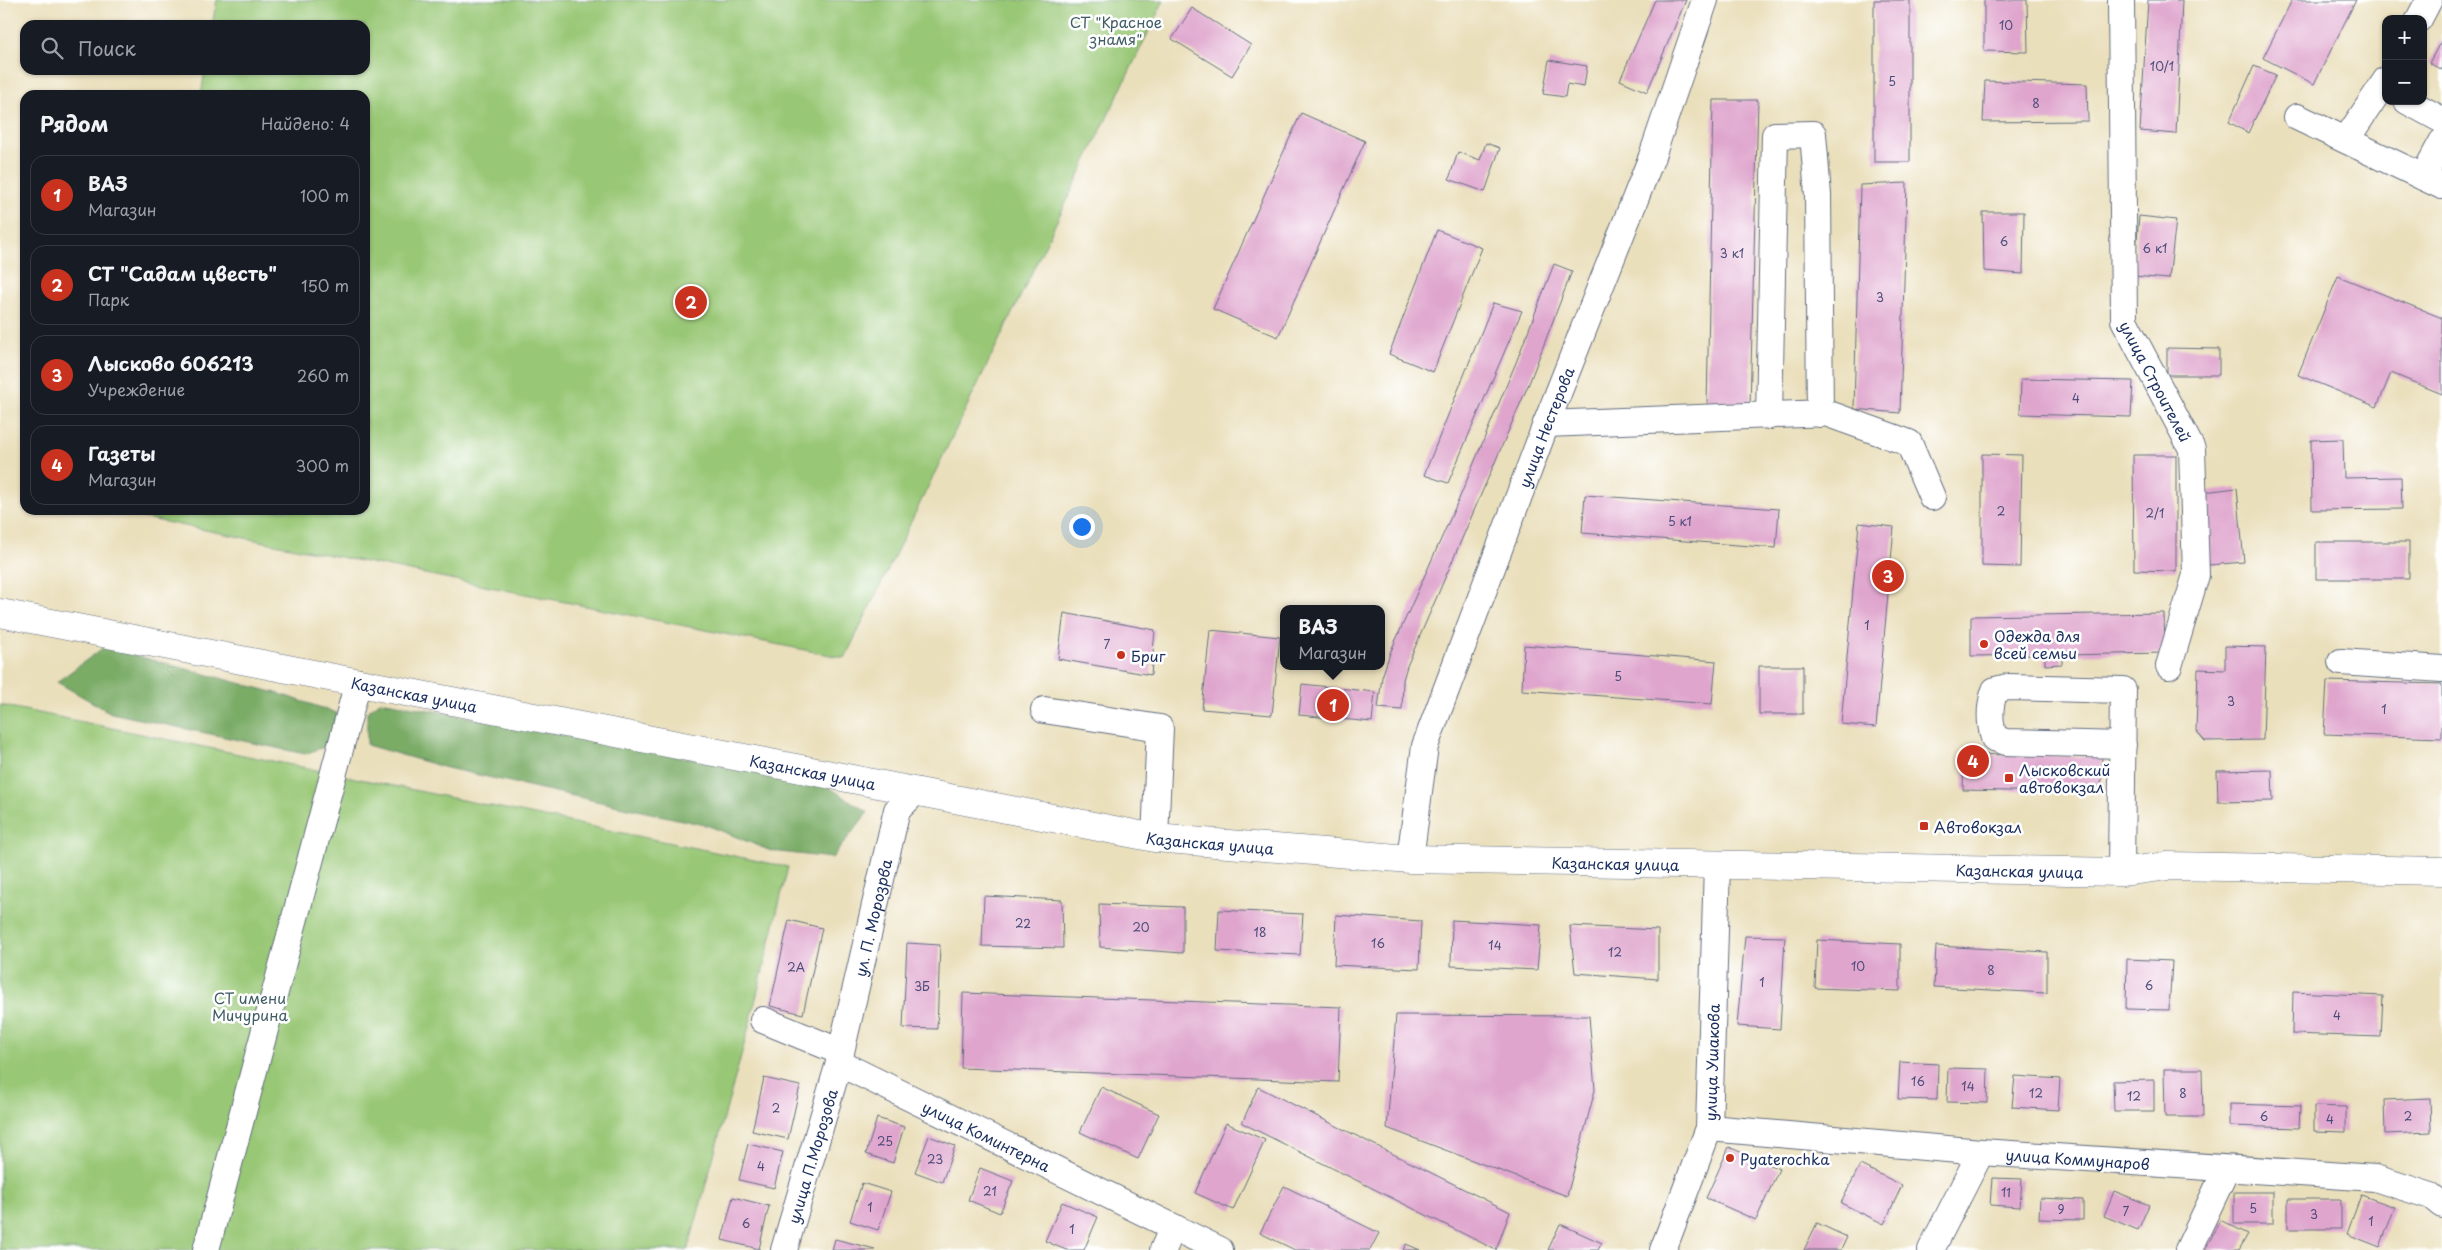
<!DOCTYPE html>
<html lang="ru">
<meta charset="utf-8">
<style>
body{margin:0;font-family:"Playpen Sans",sans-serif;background:#242831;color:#f1f3f6}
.controls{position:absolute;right:15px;top:15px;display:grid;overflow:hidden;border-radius:10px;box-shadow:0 1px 4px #0004}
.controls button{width:45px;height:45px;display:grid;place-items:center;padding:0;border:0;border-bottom:1px solid #363941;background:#171b24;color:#f1f3f6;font:25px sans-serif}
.you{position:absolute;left:1081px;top:526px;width:18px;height:18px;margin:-12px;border:4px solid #fff;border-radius:50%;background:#1a73e8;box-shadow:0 0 0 8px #1a73e833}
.badge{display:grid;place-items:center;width:32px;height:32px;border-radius:50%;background:#c8321e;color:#fff;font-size:16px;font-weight:700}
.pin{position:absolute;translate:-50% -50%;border:2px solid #fff;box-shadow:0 1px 5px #0006}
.popup{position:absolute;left:1280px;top:605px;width:105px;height:65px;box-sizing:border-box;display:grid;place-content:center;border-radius:10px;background:#171b24;filter:drop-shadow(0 1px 4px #0005);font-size:16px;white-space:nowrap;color:#9ea1a6}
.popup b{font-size:19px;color:#f1f3f6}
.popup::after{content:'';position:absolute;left:50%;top:100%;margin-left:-10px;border:10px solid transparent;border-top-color:#171b24}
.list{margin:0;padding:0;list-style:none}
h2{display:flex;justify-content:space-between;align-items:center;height:65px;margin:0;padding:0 20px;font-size:21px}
h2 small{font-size:16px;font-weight:400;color:#9ea1a6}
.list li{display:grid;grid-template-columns:32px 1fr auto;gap:15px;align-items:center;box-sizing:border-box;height:80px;margin:0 10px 10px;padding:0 10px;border:1px solid #363941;border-radius:15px}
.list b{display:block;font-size:19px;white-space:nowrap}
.list p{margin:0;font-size:16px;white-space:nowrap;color:#9ea1a6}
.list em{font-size:16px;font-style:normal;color:#9ea1a6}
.icon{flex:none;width:28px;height:28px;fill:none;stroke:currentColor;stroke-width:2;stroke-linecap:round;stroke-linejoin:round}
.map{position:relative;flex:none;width:2442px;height:1250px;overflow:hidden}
.search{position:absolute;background:#171b24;box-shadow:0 1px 4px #0004;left:20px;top:20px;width:350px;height:55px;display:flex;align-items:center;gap:12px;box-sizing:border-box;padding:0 18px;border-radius:15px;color:#9ea1a6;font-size:19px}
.panel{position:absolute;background:#171b24;box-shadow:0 1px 4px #0004;left:20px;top:90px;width:350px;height:425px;border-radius:15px}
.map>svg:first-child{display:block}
.green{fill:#98c775;stroke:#5a7b6a}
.forest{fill:#7aac66;stroke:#4a6e62}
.building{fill:#dfa5cd}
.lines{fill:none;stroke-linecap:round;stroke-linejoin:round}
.minor-casing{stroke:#636d7f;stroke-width:28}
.highway-casing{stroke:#636d7f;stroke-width:29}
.minor{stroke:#fff;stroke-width:26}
.highway{stroke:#fff;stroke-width:28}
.poi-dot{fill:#c8321e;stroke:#fff;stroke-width:2}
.labels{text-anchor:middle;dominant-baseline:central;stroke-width:5;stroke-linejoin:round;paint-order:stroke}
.number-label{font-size:12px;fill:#4c4c7a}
.park-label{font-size:15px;fill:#405d65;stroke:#fff}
.street-label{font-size:15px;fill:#1b2f5e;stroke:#fff}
.poi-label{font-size:15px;fill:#1b2f5e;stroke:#fff;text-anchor:start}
</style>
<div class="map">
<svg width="2442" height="1250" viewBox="0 0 2442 1250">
<rect width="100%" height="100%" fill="#fff"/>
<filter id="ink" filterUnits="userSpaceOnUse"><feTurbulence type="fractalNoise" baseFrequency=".02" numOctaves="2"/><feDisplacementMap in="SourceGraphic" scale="10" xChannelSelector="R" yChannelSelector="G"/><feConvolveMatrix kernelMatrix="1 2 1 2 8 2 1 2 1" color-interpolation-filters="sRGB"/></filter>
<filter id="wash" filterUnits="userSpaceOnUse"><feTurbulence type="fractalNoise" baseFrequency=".0096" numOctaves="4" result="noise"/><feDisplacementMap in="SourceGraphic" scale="20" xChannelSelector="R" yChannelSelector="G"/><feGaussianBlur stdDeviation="1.12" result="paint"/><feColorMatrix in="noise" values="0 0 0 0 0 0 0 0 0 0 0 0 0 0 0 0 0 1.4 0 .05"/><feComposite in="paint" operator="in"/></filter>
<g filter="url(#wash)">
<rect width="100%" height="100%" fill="#eadfbb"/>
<!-- green -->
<path class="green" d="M217 0H1164L845 658 130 515V510H365V95H201L205 70H365V25H212Z
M0 705 788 867 751 1019 688 1250H0Z"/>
<!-- forest -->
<path class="forest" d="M104 647 280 694 337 713 339 741 305 754 111 713 57 682Z
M381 701 822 783 868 812 832 858 771 851 709 826 447 768 367 745V712Z"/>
<g id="blocks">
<!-- building -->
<path class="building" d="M1655 0H1686L1647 92 1620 80Z
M1874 0H1910V162H1874Z
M1984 0H2027L2028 52 1984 51Z
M2148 0H2182L2176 134 2140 131Z
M2292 0H2356L2314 84 2263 58Z
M1192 8 1251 45 1232 76 1172 39Z
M2442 39V70L2429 63Z
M1549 60 1587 66 1584 87 1567 84 1565 97 1543 94Z
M2254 66 2276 75 2248 133 2229 122Z
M1985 81 2087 84 2088 121 1983 122Z
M1713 100H1758L1750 408 1707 406Z
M1301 113 1365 141 1278 337 1213 309Z
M1486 143 1500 148 1485 192 1449 179 1458 152 1480 160Z
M1907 183 1900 413 1854 409 1860 185Z
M1983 212H2024L2023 274 1984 271Z
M2139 216 2176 220 2169 279 2134 276Z
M1437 230 1482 248 1433 372 1389 354Z
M1554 264 1572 271 1530 381 1407 666 1403 680 1402 710 1378 708 1382 677 1390 653 1459 499 1517 360Z
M2338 276 2442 318V394L2391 373 2377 407 2298 375Z
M1493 303 1522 311 1448 483 1424 475Z
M2167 348 2219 349V375H2167Z
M2021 379 2133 381 2131 417 2020 414Z
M2343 439 2344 478 2401 477 2402 509 2312 510 2311 440Z
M1982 454 2022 455 2020 567 1982 566Z
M2133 455H2176V571L2134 570Z
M2237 488 2244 562 2209 565 2203 492Z
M1585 495 1779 509 1776 548 1582 533Z
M1859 523 1894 527 1876 727 1841 724Z
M2316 542H2409V579H2316Z
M1064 613 1155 630 1151 675 1058 659Z
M2164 613 2165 653 2062 655V664L2045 665V655L1971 656V616Z
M1210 630 1280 637 1272 715 1202 709Z
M1524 645 1716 661 1712 704 1522 690Z
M2225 646 2266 647 2263 740 2205 741 2196 731 2198 669 2225 670Z
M1759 666H1803V714H1759Z
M2327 681 2442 684V738L2324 734Z
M1302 684 1375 692 1372 722 1299 715Z
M1964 754 2102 757 2101 793 1963 790Z
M2272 770 2273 801 2218 802 2217 771Z
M984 896 1062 900 1063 948 982 946Z
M1099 904 1183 907V953L1100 947Z
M1219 910 1303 914 1300 955 1217 951Z
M1336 915 1421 921 1419 969 1334 965Z
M789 920 822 928 803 1014 770 1006Z
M1452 920 1541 925 1537 970 1451 966Z
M1570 926 1658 930V979L1575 973Z
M1745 936 1785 937 1780 1029 1737 1026Z
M1817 940 1900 944V991L1815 988Z
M907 943 940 945 937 1029 903 1028Z
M1936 946 2047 952V993L1934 987Z
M2127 959 2172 961 2169 1010 2126 1009Z
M2293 992 2383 996 2381 1037 2292 1034Z
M963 993 1341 1007 1338 1082 961 1068Z
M1396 1015 1589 1016 1595 1090 1567 1196 1387 1128Z
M1900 1062 1938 1064 1937 1100 1898 1099Z
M1948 1068 1988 1069 1987 1103 1947 1102Z
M2164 1069H2202L2203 1117H2165Z
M2015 1076 2060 1079 2058 1110 2012 1107Z
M764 1078 800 1086 788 1139 752 1131Z
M2154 1080V1111H2114L2113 1081Z
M1101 1087 1159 1114 1138 1159 1080 1132Z
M1258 1087 1510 1212 1496 1250 1242 1123Z
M2430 1098 2431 1132 2385 1134 2384 1100Z
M2229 1104 2300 1106 2299 1128 2229 1126Z
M2314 1106 2346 1107V1132L2314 1131Z
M877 1118 904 1127 893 1163 866 1154Z
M1226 1123 1265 1140 1233 1210 1195 1193Z
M929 1136 955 1146 942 1182 915 1172Z
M748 1144 783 1152 774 1188 739 1180Z
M1729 1147 1779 1169 1756 1220 1706 1198Z
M1860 1165 1902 1185 1884 1224 1841 1203Z
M980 1168 1013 1181 1000 1213 968 1200Z
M1992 1178 2022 1179 2020 1207 1990 1205Z
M862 1183 891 1192 878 1230 850 1221Z
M1284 1186 1379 1233 1370 1250H1295L1260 1233Z
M2114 1191 2149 1205 2138 1230 2104 1216Z
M2234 1192H2273V1224H2234Z
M2361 1195 2395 1207 2380 1247 2347 1234Z
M733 1197 769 1206 759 1249 722 1240Z
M2040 1198 2083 1200V1220L2039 1219Z
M2288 1199H2341V1229H2288Z
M1062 1202 1098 1217 1084 1250H1066L1045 1241Z
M2220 1220 2248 1234 2239 1250H2205Z
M1817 1223 1847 1237 1841 1250H1804Z
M1560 1224 1602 1243 1598 1250H1548Z
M835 1239 875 1249V1250H832Z
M1406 1244 1420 1250H1403Z"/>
</g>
</g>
<g filter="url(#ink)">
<use href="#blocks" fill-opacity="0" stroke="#636d7f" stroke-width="1"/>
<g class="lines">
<defs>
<g id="minor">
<path id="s1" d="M2121 0 2124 320 2192 449 2196 575 2169 666"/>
<path d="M2419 19 2429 0"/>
<path d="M2407 101 2442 120"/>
<path d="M2297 117 2442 186"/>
<path d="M2346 140 2386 80"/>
<path d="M2423 177 2442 142"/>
<path d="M1769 416 1775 135 1813 134 1818 195 1820 414"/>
<path d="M1546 424 1826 413 1909 443 1932 497"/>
<path d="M2341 662 2442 669"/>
<path d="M1044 710 1160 728 1155 838"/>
<path id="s2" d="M1410 859 1425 746 1546 424 1651 159 1705 0"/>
<path d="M2121 872 2123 690 2007 687 1995 690C1989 707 1989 721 1994 738L2006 742 2123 745"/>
<path id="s3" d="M763 1020 841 1052 839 1063 1220 1250"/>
<path id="s4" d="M841 1052 897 810 916 791"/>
<path id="s5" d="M1709 1128 1981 1152 2375 1178 2431 1196 2442 1205"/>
<path d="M206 1250 358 682"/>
<path id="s6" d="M784 1250 839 1063"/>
<path d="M1163 1250 1173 1227"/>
<path id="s7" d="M1663 1250 1709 1128 1717 865"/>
<path d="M1931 1250 1981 1152"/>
<path d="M2188 1250 2226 1170"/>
</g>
<g id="highway">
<path id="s8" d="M0 613 1155 838 1410 859 2121 872 2168 866 2442 871"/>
</g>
</defs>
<!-- minor casing -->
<use href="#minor" class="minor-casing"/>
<!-- highway casing -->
<use href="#highway" class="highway-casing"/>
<!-- minor -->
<use href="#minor" class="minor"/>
<!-- highway -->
<use href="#highway" class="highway"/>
</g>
</g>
<!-- markers -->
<g class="poi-dot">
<circle cx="1984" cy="644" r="5"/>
<circle cx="1121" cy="655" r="5"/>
<rect x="2004" y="773" width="10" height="10" rx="2.5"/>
<rect x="1919" y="821" width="10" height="10" rx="2.5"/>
<circle cx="1730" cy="1158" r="5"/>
</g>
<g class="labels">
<!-- number labels -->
<g class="number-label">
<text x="2006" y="25">10</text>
<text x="2162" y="66">10/1</text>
<text x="1892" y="81">5</text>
<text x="2036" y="103">8</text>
<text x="2004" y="241">6</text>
<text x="2155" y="248">6 к1</text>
<text x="1732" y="253">3 к1</text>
<text x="1880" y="297">3</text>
<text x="2076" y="398">4</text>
<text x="2001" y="511">2</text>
<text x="2155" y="513">2/1</text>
<text x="1680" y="521">5 к1</text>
<text x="1867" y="625">1</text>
<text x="1107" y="644">7</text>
<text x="1618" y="676">5</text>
<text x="2231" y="701">3</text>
<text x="2384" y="709">1</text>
<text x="1023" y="923">22</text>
<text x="1141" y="927">20</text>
<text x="1260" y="932">18</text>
<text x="1378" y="943">16</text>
<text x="1495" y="945">14</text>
<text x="1615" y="952">12</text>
<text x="1858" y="966">10</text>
<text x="796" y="967">2А</text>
<text x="1991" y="970">8</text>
<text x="1762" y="982">1</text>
<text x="2149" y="985">6</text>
<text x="922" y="986">3Б</text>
<text x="2337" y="1015">4</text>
<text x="1918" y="1081">16</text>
<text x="1968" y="1086">14</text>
<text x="2036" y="1093">12</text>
<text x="2183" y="1093">8</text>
<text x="2134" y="1096">12</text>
<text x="776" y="1108">2</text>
<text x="2264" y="1116">6</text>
<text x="2408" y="1116">2</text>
<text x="2330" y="1119">4</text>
<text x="885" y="1141">25</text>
<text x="935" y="1159">23</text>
<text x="761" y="1166">4</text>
<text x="990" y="1191">21</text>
<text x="2006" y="1192">11</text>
<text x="870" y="1207">1</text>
<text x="2253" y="1208">5</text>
<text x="2061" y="1209">9</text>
<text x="2126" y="1211">7</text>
<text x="2314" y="1214">3</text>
<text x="2371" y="1221">1</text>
<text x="746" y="1223">6</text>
<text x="1072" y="1229">1</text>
</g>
<!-- park labels -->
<g class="park-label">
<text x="1116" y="21">СТ "Красное<tspan x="1116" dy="17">знамя"</tspan></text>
<text x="250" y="997">СТ имени<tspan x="250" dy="17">Мичурина</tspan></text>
</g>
<!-- street labels -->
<g class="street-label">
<text stroke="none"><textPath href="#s1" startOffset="389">улица Строителей</textPath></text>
<text stroke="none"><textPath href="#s2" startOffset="455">улица Нестерова</textPath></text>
<text stroke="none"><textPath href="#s8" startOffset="422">Казанская улица</textPath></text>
<text stroke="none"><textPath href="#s8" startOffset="828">Казанская улица</textPath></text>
<text stroke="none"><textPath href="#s8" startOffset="1232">Казанская улица</textPath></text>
<text stroke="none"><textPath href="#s8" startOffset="1638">Казанская улица</textPath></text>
<text stroke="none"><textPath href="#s8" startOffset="2042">Казанская улица</textPath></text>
<text stroke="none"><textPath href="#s4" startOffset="138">ул. П. Морозрва</textPath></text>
<text stroke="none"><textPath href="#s7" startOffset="196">улица Ушакова</textPath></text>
<text stroke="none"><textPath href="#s3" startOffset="260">улица Коминтерна</textPath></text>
<text stroke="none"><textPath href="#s6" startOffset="98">улица П.Морозова</textPath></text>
<text stroke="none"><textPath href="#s5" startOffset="370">улица Коммунаров</textPath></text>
</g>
<!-- poi labels -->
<g class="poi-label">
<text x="1994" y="635">Одежда для<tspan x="1994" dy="17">всей семьи</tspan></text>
<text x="1131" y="655">Бриг</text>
<text x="2019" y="769">Лысковский<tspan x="2019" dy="17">автовокзал</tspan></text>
<text x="1934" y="826">Автовокзал</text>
<text x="1740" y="1158">Pyaterochka</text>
</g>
</g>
</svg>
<div class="controls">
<button>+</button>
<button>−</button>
</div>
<div class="you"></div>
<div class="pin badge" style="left:1333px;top:705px">1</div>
<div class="popup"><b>ВАЗ</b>Магазин</div>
<div class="pin badge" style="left:691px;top:302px">2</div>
<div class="pin badge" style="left:1888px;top:576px">3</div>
<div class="pin badge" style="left:1973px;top:761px">4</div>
<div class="search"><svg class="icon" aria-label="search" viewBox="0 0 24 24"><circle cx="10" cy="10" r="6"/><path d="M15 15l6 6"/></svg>Поиск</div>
<section class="panel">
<h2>Рядом<small>Найдено: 4</small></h2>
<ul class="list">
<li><span class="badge">1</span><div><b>ВАЗ</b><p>Магазин</p></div><em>100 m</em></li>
<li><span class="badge">2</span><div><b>СТ &quot;Садам цвесть&quot;</b><p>Парк</p></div><em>150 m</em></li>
<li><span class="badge">3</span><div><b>Лысково 606213</b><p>Учреждение</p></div><em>260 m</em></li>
<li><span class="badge">4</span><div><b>Газеты</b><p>Магазин</p></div><em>300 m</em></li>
</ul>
</section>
</div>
